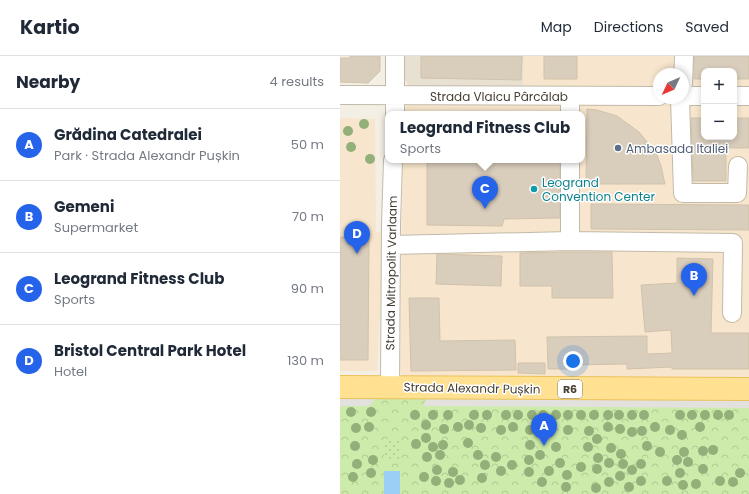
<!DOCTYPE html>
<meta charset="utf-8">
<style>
body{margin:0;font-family:Poppins,sans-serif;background:#f6f6f7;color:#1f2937}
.controls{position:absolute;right:12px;top:12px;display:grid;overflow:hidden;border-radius:8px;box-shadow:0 2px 6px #0003}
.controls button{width:36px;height:36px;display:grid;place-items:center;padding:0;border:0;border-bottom:1px solid #e0e1e3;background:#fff;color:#1f2937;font:20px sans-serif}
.compass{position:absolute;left:313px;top:12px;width:36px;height:36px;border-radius:50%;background:#fff;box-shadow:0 2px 6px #0003;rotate:226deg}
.you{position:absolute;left:233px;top:305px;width:14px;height:14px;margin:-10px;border:3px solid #fff;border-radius:50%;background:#1a73e8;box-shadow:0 0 0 6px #1a73e833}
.badge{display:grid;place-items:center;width:26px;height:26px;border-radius:50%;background:#2563eb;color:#fff;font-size:13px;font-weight:700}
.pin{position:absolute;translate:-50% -33px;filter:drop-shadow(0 1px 2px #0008)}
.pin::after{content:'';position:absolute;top:21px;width:14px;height:12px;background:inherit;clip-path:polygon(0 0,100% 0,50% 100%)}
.popup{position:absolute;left:45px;top:55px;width:200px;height:52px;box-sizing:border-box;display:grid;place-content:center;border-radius:8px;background:#fff;filter:drop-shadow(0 1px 3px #0005);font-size:13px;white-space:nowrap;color:#747a83}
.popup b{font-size:15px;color:#1f2937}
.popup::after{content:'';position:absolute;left:50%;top:100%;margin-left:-8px;border:8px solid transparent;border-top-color:#fff}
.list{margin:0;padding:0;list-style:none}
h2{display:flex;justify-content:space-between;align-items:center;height:52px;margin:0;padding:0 16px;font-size:17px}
h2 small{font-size:13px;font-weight:400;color:#747a83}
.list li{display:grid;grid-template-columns:26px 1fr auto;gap:12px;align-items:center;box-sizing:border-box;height:72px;padding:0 16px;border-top:1px solid #e0e1e3}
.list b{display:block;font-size:15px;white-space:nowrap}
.list p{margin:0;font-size:13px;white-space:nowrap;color:#747a83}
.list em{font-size:13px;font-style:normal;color:#747a83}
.map{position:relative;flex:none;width:409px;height:438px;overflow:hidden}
header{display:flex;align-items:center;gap:24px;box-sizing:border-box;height:56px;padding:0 20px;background:#fff;border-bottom:1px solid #e0e1e3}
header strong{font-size:19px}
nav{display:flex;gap:22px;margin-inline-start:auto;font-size:14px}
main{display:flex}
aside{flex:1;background:#fff}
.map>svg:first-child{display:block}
.residential{fill:#e8e1d2}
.commercial{fill:#f7e6cd}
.forest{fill:url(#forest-crowns)}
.garden{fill:url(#garden-dots)}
.parking{fill:#e3e1dd}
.water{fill:#9bcff5}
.building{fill:#d9cdbc;stroke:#d1c2ab}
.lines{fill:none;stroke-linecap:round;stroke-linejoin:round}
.minor-casing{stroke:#c2baa9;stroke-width:20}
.major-casing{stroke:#ebc15a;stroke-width:24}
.minor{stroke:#fff;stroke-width:18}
.major{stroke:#ffe191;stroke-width:22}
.tree{fill:#93af7a}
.service-dot{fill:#5c6f8a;stroke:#fff;stroke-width:1.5}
.culture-dot{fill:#0f9aa8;stroke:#fff;stroke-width:1.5}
.labels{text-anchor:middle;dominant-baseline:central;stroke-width:3;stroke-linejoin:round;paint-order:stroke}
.shield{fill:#fff;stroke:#7e7970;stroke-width:1}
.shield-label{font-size:11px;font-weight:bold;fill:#463f33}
.street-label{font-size:12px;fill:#463f33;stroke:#fff}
.service-label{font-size:12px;fill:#4e5e75;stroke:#fff;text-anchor:start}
.culture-label{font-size:12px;fill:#0d838f;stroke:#fff;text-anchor:start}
</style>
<header>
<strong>Kartio</strong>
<nav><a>Map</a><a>Directions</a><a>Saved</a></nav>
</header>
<main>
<aside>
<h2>Nearby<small>4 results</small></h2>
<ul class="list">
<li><span class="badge">A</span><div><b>Grădina Catedralei</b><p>Park · Strada Alexandr Pușkin</p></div><em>50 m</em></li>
<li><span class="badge">B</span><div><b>Gemeni</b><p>Supermarket</p></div><em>70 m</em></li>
<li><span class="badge">C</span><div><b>Leogrand Fitness Club</b><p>Sports</p></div><em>90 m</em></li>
<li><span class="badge">D</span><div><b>Bristol Central Park Hotel</b><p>Hotel</p></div><em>130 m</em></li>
</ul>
</aside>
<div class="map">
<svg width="409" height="438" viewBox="0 0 409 438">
<defs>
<pattern id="forest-crowns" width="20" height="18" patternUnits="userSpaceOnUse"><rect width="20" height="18" fill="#cdebaa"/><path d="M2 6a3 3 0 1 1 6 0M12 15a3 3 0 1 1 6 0" fill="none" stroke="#b1cb93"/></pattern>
<pattern id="garden-dots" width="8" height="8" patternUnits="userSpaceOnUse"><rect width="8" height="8" fill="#cdebaa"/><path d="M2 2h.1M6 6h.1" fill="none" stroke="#b1cb93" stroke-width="1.8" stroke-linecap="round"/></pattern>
</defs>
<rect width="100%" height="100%" fill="#f3efe4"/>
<!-- residential -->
<path class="residential" d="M64 0H184L183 34 70 31 68 29 65 24Z"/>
<!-- commercial -->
<path class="commercial" d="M184 0H409V35H394V15H364V35H351L348 16H334V18H319V34H183Z
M76 44 364 46V81H394V46H409V324L64 321 60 316V307L63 104H242V58H64V54L68 47Z
M0 62 35 63 36 170V176L44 175 37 315H0Z"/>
<!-- forest -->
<path class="forest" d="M0 340 409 342V438H0Z"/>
<!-- garden -->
<path class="garden" d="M44 383H60V404H44Z"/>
<!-- parking -->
<path class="parking" d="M0 340 36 341 30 350H0Z
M87 341 409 342V352L83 350Z"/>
<!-- water -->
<path class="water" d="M44 415H60V438H44Z"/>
<!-- building -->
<path class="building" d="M10 0H40V15L28 27 0 26V2H10Z
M81 0H182L181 24 81 22Z
M204 0H237V23H204Z
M354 0H409V23H394V15H364V23H354Z
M247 53 257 54 277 60 299 76 316 97 321 110 325 128H246Z
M351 62H364V81H394V62H409V92H386V125H353Z
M87 104 168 105V104H220V162L164 163 162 170 87 169Z
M251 148 409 149V174L251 173Z
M0 181 29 182 28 304H0Z
M230 196H272L273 242H212V230H180V197Z
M97 198 162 200 161 230 96 228Z
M337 202 373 203 371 277H409V313H332V311L287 313V308L230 309V313H208L207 281 307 280V298L332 297 331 274 305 276 301 229 337 227Z
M69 242H99L100 285 175 284 176 314 71 315Z
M178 307H205V318L178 317Z"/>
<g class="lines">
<defs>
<path id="minor" d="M343 28 344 0
M0 39 319 40
M230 40V58
M343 40H364
M394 40H409
M340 42 343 137H397L398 110
M55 58V0
M230 185 393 187 392 257
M51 189 230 185V104
M50 331 51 169 53 104"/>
<path id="major" d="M0 331 409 333"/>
</defs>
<!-- minor casing -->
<use href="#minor" class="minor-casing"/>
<!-- major casing -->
<use href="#major" class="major-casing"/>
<!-- minor -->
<use href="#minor" class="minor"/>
<!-- major -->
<use href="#major" class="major"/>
</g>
<!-- trees -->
<g class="tree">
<circle cx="24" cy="68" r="5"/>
<circle cx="8" cy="75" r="5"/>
<circle cx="11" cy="91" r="5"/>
<circle cx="30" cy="103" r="5"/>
<circle cx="11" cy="356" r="5"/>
<circle cx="31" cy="356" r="5"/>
<circle cx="75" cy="359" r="5"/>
<circle cx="93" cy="359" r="5"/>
<circle cx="108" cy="359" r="5"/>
<circle cx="134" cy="359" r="5"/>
<circle cx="147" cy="359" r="5"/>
<circle cx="166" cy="359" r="5"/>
<circle cx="178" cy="359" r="5"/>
<circle cx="192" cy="359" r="5"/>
<circle cx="203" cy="359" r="5"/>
<circle cx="216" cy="359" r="5"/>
<circle cx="228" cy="359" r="5"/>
<circle cx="241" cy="359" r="5"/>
<circle cx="254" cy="359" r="5"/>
<circle cx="268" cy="359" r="5"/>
<circle cx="279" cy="359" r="5"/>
<circle cx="292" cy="359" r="5"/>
<circle cx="304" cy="359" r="5"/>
<circle cx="340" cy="359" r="5"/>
<circle cx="352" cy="359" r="5"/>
<circle cx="365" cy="359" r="5"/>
<circle cx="378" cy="359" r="5"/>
<circle cx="389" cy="359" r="5"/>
<circle cx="86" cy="369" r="5"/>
<circle cx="129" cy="369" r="5"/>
<circle cx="29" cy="371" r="5"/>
<circle cx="118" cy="371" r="5"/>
<circle cx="173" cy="371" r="5"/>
<circle cx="268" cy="371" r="5"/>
<circle cx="315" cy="371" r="5"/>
<circle cx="360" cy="371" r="5"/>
<circle cx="16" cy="372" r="5"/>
<circle cx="141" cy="372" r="5"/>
<circle cx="208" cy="372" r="5"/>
<circle cx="104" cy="373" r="5"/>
<circle cx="280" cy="373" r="5"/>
<circle cx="161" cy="374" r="5"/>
<circle cx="190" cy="374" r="5"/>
<circle cx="228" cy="374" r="5"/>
<circle cx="330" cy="374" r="5"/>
<circle cx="249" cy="375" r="5"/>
<circle cx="302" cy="375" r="5"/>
<circle cx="292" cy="376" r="5"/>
<circle cx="342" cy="379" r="5"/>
<circle cx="86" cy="382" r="5"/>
<circle cx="257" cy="383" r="5"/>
<circle cx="128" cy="387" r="5"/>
<circle cx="76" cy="388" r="5"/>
<circle cx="103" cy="389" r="5"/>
<circle cx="190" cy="389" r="5"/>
<circle cx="15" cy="390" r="5"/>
<circle cx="307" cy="390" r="5"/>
<circle cx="93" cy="391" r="5"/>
<circle cx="216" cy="391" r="5"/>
<circle cx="248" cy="391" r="5"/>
<circle cx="271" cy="392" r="5"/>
<circle cx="373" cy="394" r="5"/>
<circle cx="363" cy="395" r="5"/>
<circle cx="320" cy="396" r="5"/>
<circle cx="344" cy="396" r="5"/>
<circle cx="281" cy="398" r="5"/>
<circle cx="100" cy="399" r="5"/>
<circle cx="138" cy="399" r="5"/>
<circle cx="200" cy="399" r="5"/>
<circle cx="87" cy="401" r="5"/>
<circle cx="156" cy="401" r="5"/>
<circle cx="258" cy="402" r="5"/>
<circle cx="33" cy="404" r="5"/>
<circle cx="189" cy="404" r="5"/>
<circle cx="337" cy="404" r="5"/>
<circle cx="348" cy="406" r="5"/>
<circle cx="220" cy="407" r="5"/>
<circle cx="269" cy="407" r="5"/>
<circle cx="17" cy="408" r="5"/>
<circle cx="283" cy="408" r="5"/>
<circle cx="301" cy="408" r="5"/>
<circle cx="145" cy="409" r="5"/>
<circle cx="172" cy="409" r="5"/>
<circle cx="241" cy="411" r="5"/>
<circle cx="257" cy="413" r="5"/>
<circle cx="363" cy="413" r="5"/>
<circle cx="97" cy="414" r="5"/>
<circle cx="292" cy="414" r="5"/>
<circle cx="161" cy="415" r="5"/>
<circle cx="209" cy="415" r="5"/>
<circle cx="113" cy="416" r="5"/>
<circle cx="189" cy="416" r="5"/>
<circle cx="31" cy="417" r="5"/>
<circle cx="340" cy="417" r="5"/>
<circle cx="400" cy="417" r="5"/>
<circle cx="227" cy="419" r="5"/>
<circle cx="280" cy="420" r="5"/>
<circle cx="13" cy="421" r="5"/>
<circle cx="84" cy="421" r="5"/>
<circle cx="142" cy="422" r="5"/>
<circle cx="120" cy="424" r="5"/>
<circle cx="96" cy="425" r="5"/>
<circle cx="301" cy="425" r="5"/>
<circle cx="327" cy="425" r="5"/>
<circle cx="380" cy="425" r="5"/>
<circle cx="202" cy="426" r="5"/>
<circle cx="269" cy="426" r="5"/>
<circle cx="393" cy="426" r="5"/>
<circle cx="109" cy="427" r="5"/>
<circle cx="356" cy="428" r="5"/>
<circle cx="343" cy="429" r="5"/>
<circle cx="226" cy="431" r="5"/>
<circle cx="289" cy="431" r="5"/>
<circle cx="256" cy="432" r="5"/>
</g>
<!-- markers -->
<circle class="service-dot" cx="278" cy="92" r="4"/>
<circle class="culture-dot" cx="194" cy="133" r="4"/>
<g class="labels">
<!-- shield labels -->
<rect class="shield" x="218" y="324" width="24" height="18" rx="3"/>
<g class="shield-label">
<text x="230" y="333">R6</text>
</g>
<!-- street labels -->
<g class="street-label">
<text x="159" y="40">Strada Vlaicu Pârcălab</text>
<text transform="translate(51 217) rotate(-89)">Strada Mitropolit Varlaam</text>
<text transform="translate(132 332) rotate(1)">Strada Alexandr Pușkin</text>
</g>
<!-- service labels -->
<g class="service-label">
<text x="286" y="92">Ambasada Italiei</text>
</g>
<!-- culture labels -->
<g class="culture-label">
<text x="202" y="126">Leogrand<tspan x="202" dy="14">Convention Center</tspan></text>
</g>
</g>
</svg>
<div class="controls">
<button>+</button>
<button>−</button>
</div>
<svg class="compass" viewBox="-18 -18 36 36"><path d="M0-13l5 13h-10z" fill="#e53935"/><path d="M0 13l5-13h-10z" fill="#747a83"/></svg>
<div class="you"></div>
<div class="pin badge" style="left:204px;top:390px">A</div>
<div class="pin badge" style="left:354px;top:240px">B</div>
<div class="pin badge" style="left:145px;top:153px">C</div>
<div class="popup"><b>Leogrand Fitness Club</b>Sports</div>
<div class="pin badge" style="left:17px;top:198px">D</div>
</div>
</main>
